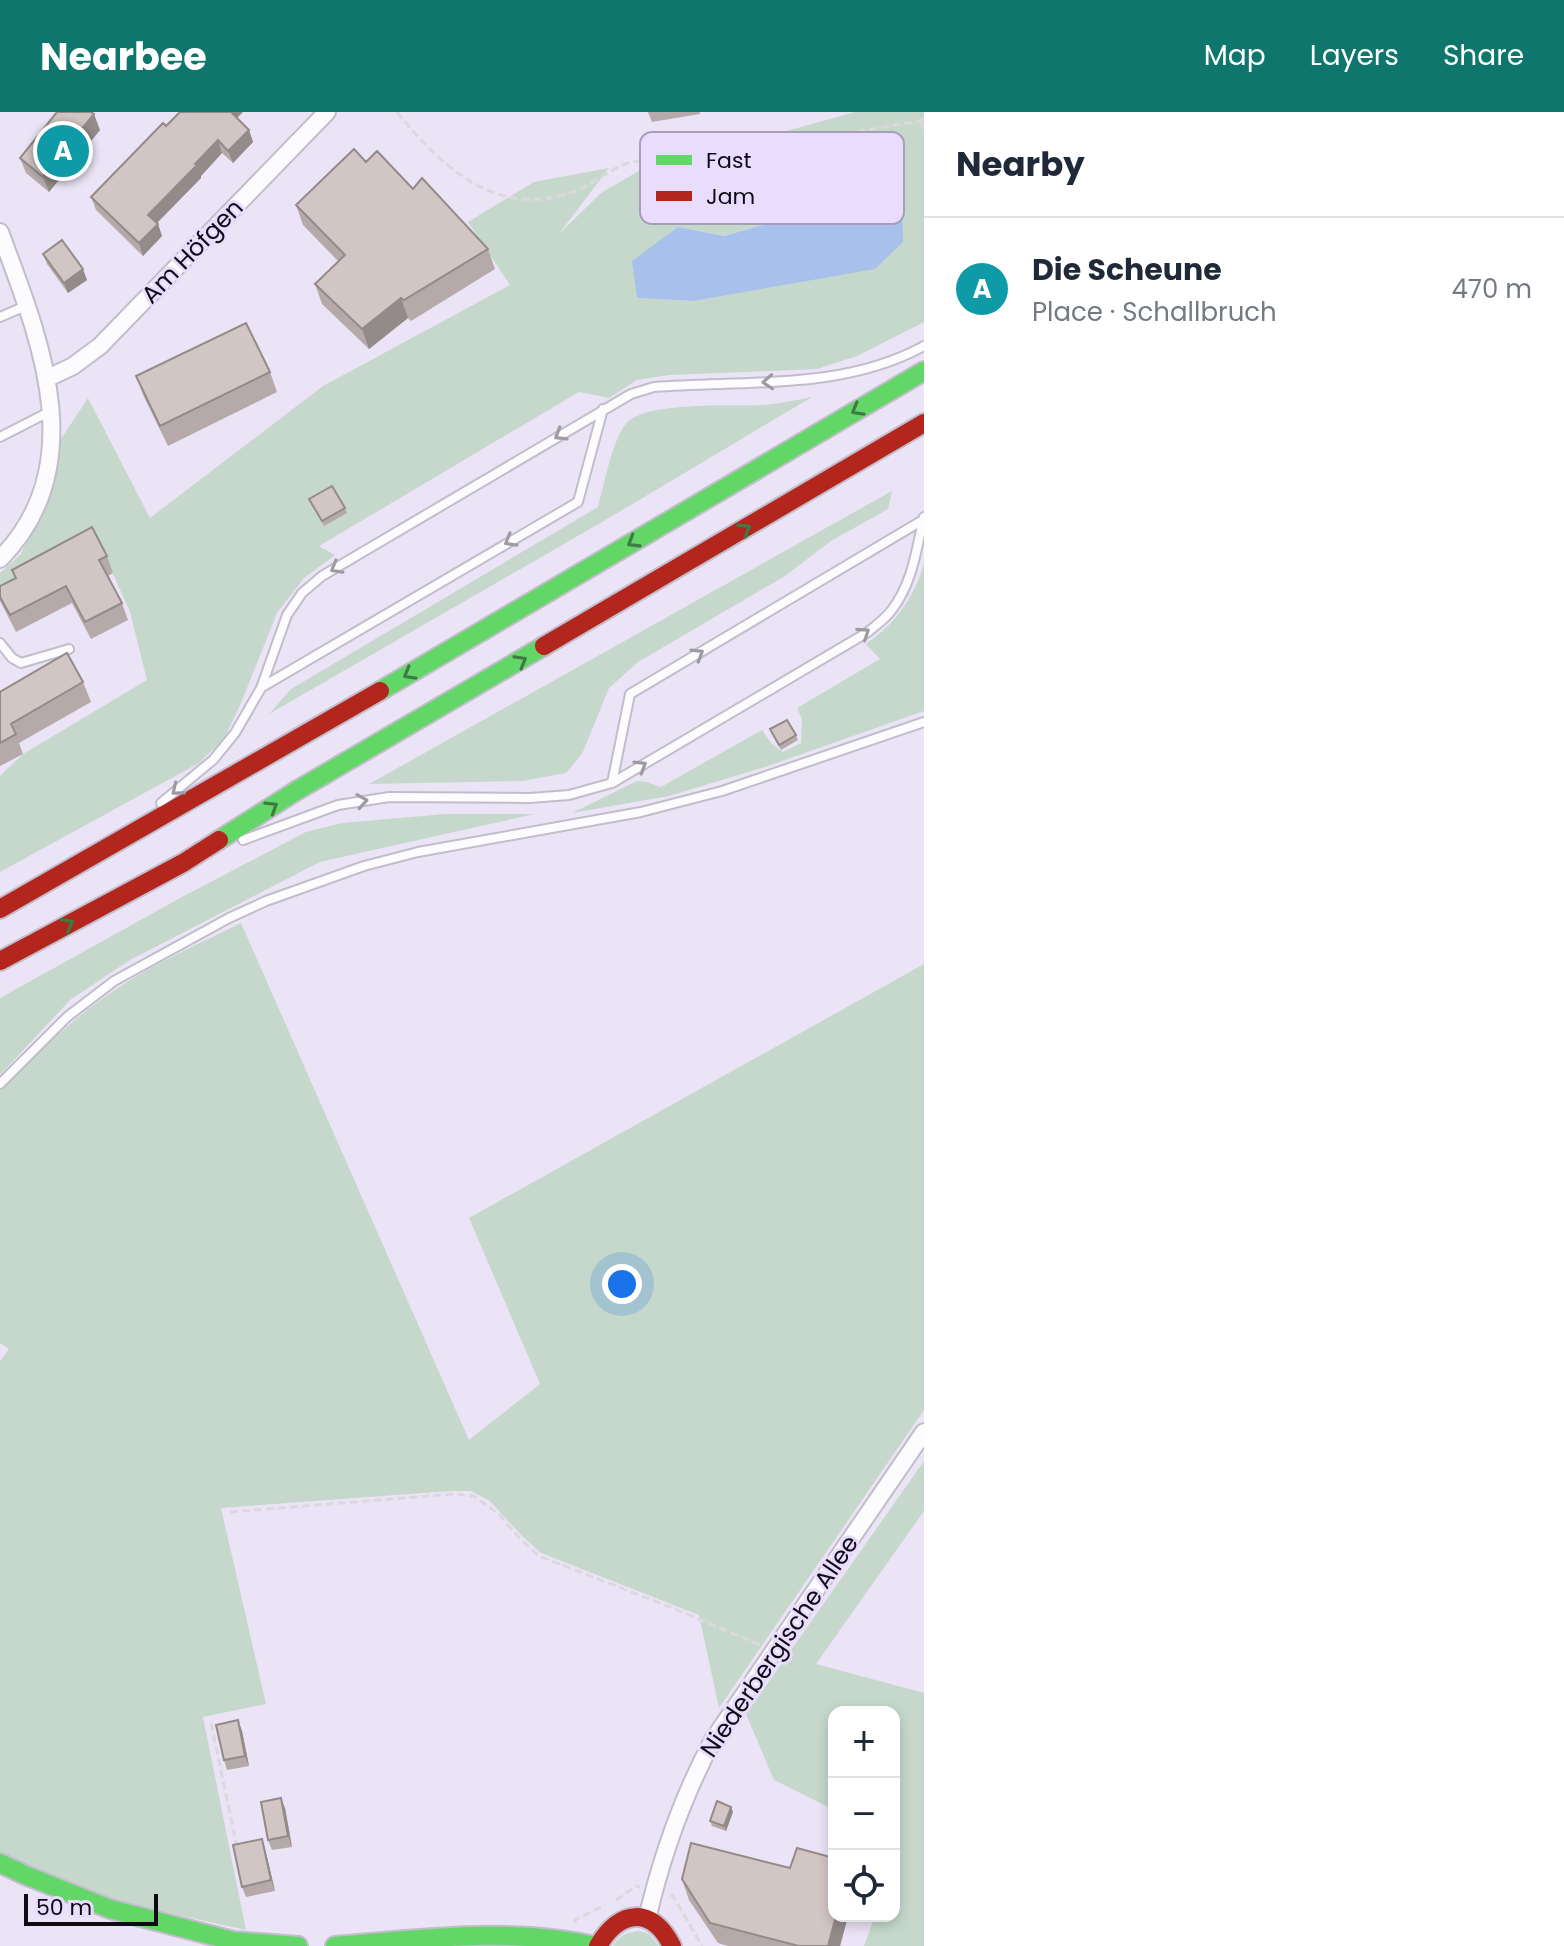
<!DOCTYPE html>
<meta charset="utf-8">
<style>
body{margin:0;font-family:Poppins,sans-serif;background:#f6f6f7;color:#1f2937}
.controls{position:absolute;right:24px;bottom:24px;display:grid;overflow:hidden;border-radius:16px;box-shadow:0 4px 12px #0003}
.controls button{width:72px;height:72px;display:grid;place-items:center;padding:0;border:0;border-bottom:2px solid #e0e1e3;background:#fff;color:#1f2937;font:40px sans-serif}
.scale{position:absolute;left:24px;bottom:20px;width:134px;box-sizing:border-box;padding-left:8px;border:4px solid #0f0b15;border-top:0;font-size:22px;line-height:28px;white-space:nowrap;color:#0f0b15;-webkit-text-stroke:6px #e9ddfd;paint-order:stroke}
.you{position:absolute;left:622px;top:1172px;width:28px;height:28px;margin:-20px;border:6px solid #fff;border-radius:50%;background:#1a73e8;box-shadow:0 0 0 12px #1a73e833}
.badge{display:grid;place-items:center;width:52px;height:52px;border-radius:50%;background:#0f766e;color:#fff;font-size:26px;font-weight:700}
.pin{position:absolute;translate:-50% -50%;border:4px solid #fff;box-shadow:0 2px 8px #0006}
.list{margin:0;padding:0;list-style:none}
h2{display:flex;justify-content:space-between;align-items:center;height:104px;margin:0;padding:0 32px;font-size:34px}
h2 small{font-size:26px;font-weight:400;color:#747a83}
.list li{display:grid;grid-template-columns:52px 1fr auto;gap:24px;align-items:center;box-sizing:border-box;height:144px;padding:0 32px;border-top:2px solid #e0e1e3}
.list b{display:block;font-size:30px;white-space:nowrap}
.list p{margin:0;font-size:26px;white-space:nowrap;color:#747a83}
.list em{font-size:26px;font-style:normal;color:#747a83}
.icon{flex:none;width:44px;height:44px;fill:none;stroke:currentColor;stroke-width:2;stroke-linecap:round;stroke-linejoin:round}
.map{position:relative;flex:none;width:924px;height:1834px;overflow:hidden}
header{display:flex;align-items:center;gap:48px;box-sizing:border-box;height:112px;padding:0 40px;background:#0f766e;color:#fff}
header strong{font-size:38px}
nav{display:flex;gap:44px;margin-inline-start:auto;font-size:28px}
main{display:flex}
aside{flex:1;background:#fff}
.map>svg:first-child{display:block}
.green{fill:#c6d8cb;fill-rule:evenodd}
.water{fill:#a8c0ec}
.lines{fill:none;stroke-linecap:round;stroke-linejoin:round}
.lane-casing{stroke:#c2bdcb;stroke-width:12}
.street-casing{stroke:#c2bdcb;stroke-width:20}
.fast-casing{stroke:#c2bdcb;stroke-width:22}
.jam-casing{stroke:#c2bdcb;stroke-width:22}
.path{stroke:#dbd8de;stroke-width:3;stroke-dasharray:8 4;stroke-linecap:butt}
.lane{stroke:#fcfbfe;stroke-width:8}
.street{stroke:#fcfbfe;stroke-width:16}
.fast{stroke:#63d668;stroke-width:18}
.jam{stroke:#b3261e;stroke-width:18}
.wall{fill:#b5aaa9}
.shaded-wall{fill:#938b89}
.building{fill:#d2c6c4;stroke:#938b89;stroke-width:2}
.oneway{stroke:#9d9ba1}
.oneway2{stroke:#3d7b43}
.labels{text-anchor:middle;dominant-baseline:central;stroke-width:6;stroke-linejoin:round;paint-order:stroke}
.street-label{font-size:24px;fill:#0f0b15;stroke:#e9ddfd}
.key{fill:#e9ddfd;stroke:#a89eb7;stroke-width:2}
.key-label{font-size:22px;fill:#0f0b15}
</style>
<header>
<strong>Nearbee</strong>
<nav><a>Map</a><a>Layers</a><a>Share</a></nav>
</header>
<main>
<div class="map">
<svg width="924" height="1834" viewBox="0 0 924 1834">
<rect width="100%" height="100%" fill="#ebe4f6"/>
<!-- green -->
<path class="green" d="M855 0H924V210L857 244 817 257 670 263 637 268 609 286 579 280 319 434 335 443 304 466 277 501 241 591 224 627 199 651 0 760V664L23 642 147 568 130 500 96 424 0 481V461L21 442 54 364 59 330 88 286 150 406 323 274 510 173 468 110 534 70 609 56 558 123 601 81 642 57 651 80 654 43 683 34 779 21ZM866 84 693 189 637 186 678 115 724 124Z
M812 285 609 406 269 602 291 577 598 395C604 373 612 330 625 313 644 288 733 295 763 293 779 292 796 288 812 285Z
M892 379 888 397 831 429 785 464 638 550 609 576 582 642 566 661 523 669 369 672Z
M924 452V599L765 655 669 684 572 701 637 669 647 670 661 675 762 618 772 632 783 640 801 631 802 607 797 596 880 547 866 532C896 511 913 487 924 452Z
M445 702H534L320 750 130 848 70 888 0 963V886L182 785 306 720 342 711Z
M241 811 469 1328 540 1272 469 1106 924 852V1298L719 1596 699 1503 541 1441 521 1423 490 1389 471 1379H450L221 1396 266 1592 203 1605 246 1818 100 1786 0 1745V1249L9 1237 0 1231V979C41 937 85 894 137 864 170 844 207 828 241 811Z
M924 1349V1399L816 1552 924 1581V1834H864L875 1804H894V1755L898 1732 894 1729V1600H834V1698L774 1668 746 1602Z
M640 1819 649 1822 659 1834H613C619 1823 628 1820 640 1819Z"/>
<!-- water -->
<path class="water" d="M867 84 902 99 903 130 875 157 693 189 637 186 632 149 678 115 724 124Z"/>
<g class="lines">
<defs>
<path id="lane" d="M0 205 28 193
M0 325 49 300
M0 531 12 546 21 551 69 537
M262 575 578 390 603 297
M612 671 630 582 923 408
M161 691 213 648 235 621 261 576 287 503 302 481 322 464 631 282 654 275C744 268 842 279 924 234
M243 728 338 693 389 685 530 686 569 683 612 671 868 520C876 513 885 507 891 499 913 471 916 438 924 405
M0 972 67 905 114 869 229 806 266 789 364 754 418 740 641 700 722 679 924 610"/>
<path id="street" d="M0 120C39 225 93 353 0 447
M48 266 73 254 100 234 327 0
M647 1807C661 1747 684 1682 713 1628L924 1320"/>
<path id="fast" d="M380 579 924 259
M219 728 296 679 544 534
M0 1751 25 1763 110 1797 233 1829 298 1834
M335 1834C423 1827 509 1815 596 1834"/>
<path id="jam" d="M544 534 924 311
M0 797 380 579
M0 849 183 751 219 728
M598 1834C620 1797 652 1794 672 1834"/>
</defs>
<!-- lane casing -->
<use href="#lane" class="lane-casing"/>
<!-- street casing -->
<use href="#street" class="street-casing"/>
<!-- fast casing -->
<use href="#fast" class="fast-casing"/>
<!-- jam casing -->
<use href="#jam" class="jam-casing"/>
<!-- path -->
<path class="path" d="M397 0C443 57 501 111 580 77 599 69 619 49 641 49 651 48 661 55 670 58
M920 9 924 17
M646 65 670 58 818 26 920 9 924 7
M230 1400 454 1382 474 1384 499 1402 520 1427 539 1444 670 1495 760 1533
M211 1611 237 1736
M670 1783 673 1784 702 1834
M616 1788 636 1774 640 1775
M575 1811V1808L605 1793"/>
<!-- lane -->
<use href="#lane" class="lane"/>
<!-- street -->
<use href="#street" class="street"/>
<!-- fast -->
<use href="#fast" class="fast"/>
<!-- jam -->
<use href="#jam" class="jam"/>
</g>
<!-- wall -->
<path class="wall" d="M648 0H700V2L652 10Z
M237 6 249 18 253 30 233 51 222 41 201 64V66L157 111 162 124 143 144 96 98 91 85 166 14Z
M100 18 49 80 26 61 20 46Z
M366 50 413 77 488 137 495 157 411 209 408 206 369 237 322 192 315 172 338 149 303 113 296 93Z
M43 142 87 168 68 181 47 152Z
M270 260 277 280 168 334 144 285 136 264Z
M309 387 345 396 347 401 324 414Z
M107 444 113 461 108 464 122 491 128 508 91 527 72 491 16 520 0 489V474L15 466 12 458Z
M83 570 91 590 19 631 23 642 0 654V580Z
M770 617 796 623 798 628 781 638Z
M242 1619 249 1654 227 1658 224 1648Z
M285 1696 292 1735 272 1738 268 1728Z
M733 1700 726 1719 712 1714 710 1709Z
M265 1737 275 1779 246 1785 242 1775Z
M682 1767 834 1804H848L840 1834H728L718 1831 689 1788Z"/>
<!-- shaded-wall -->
<path class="shaded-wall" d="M229 0H243L233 10Z
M94 2 100 18 49 80 43 65Z
M249 18 253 30 233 51 228 39Z
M218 28 222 41 201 64V66L153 115 148 103Z
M158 112 162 124 143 144 139 131Z
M83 157 87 168 68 181 64 171Z
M401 186 408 206 369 237 362 217Z
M238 1608 242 1619 249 1654 245 1644Z
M281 1686 285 1696 292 1735 288 1724Z
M731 1695 733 1700 726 1719 724 1714Z
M262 1727 265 1737 275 1779 271 1768Z
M836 1804H848L840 1834H828Z"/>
<!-- building -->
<path class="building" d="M57 0H91L94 2 43 65 20 46Z
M180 0H231L249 18 228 39 218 28 195 52 197 53 148 103 158 112 139 131 91 85 163 11 166 14Z
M354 37 366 50 377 39 413 77 422 66 488 137 404 188 401 186 362 217 315 172 345 143 296 93Z
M62 128 83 157 64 171 43 142Z
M246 211 270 260 160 314 136 264Z
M332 374 345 396 322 409 309 387Z
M92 415 107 444 99 448 122 491 85 510 66 474 10 503 0 485V474L16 466 12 458Z
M67 541 83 570 11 612 16 622 0 631V580Z
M787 608 796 623 779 633 770 617Z
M238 1608 245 1644 224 1648 216 1613Z
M281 1686 288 1724 268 1728 261 1690Z
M717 1689 731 1695 724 1714 710 1709Z
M262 1727 271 1768 242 1775 233 1733Z
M691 1731 790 1756 797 1736 834 1746V1804H836L828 1834H799L710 1811 682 1767Z"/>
<!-- one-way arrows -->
<defs><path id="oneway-chevron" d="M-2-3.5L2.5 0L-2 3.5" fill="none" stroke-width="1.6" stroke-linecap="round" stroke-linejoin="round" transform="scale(2)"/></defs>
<g class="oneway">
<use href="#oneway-chevron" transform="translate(768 270) rotate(176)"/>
<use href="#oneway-chevron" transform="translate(560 323) rotate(149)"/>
<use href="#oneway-chevron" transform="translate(510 429) rotate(150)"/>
<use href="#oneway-chevron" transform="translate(336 456) rotate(150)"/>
<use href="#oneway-chevron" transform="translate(864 521) rotate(-34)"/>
<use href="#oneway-chevron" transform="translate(698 542) rotate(-31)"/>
<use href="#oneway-chevron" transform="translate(641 654) rotate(-31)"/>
<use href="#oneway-chevron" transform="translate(177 678) rotate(141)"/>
<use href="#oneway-chevron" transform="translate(362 689) rotate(-9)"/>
</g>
<g class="oneway2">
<use href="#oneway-chevron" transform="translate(857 298) rotate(150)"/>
<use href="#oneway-chevron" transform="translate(745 417) rotate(-31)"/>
<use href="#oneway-chevron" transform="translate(633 430) rotate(149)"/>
<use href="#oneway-chevron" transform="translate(521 549) rotate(-30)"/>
<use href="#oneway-chevron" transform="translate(409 562) rotate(150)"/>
<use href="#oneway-chevron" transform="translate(272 695) rotate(-32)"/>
<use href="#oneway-chevron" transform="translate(68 812) rotate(-28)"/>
</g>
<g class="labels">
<!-- street labels -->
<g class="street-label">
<text transform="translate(192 139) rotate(-46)">Am Höfgen</text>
<text transform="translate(779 1534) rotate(-56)">Niederbergische Allee</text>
</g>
</g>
<!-- legend -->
<rect x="640" y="20" width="264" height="92" rx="12" class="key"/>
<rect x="656" y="43" width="36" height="10" fill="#63d668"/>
<rect x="656" y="79" width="36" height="10" fill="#b3261e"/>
<g class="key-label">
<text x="706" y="56">Fast</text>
<text x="706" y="92">Jam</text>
</g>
</svg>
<div class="controls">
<button>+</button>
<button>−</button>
<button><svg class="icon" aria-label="locate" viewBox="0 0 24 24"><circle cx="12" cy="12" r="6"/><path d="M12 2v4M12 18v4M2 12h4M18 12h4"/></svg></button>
</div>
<div class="scale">50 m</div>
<div class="you"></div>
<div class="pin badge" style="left:63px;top:39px;background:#0f9aa8">A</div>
</div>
<aside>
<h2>Nearby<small></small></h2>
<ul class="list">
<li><span class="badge" style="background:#0f9aa8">A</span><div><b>Die Scheune</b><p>Place · Schallbruch</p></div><em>470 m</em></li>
</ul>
</aside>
</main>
